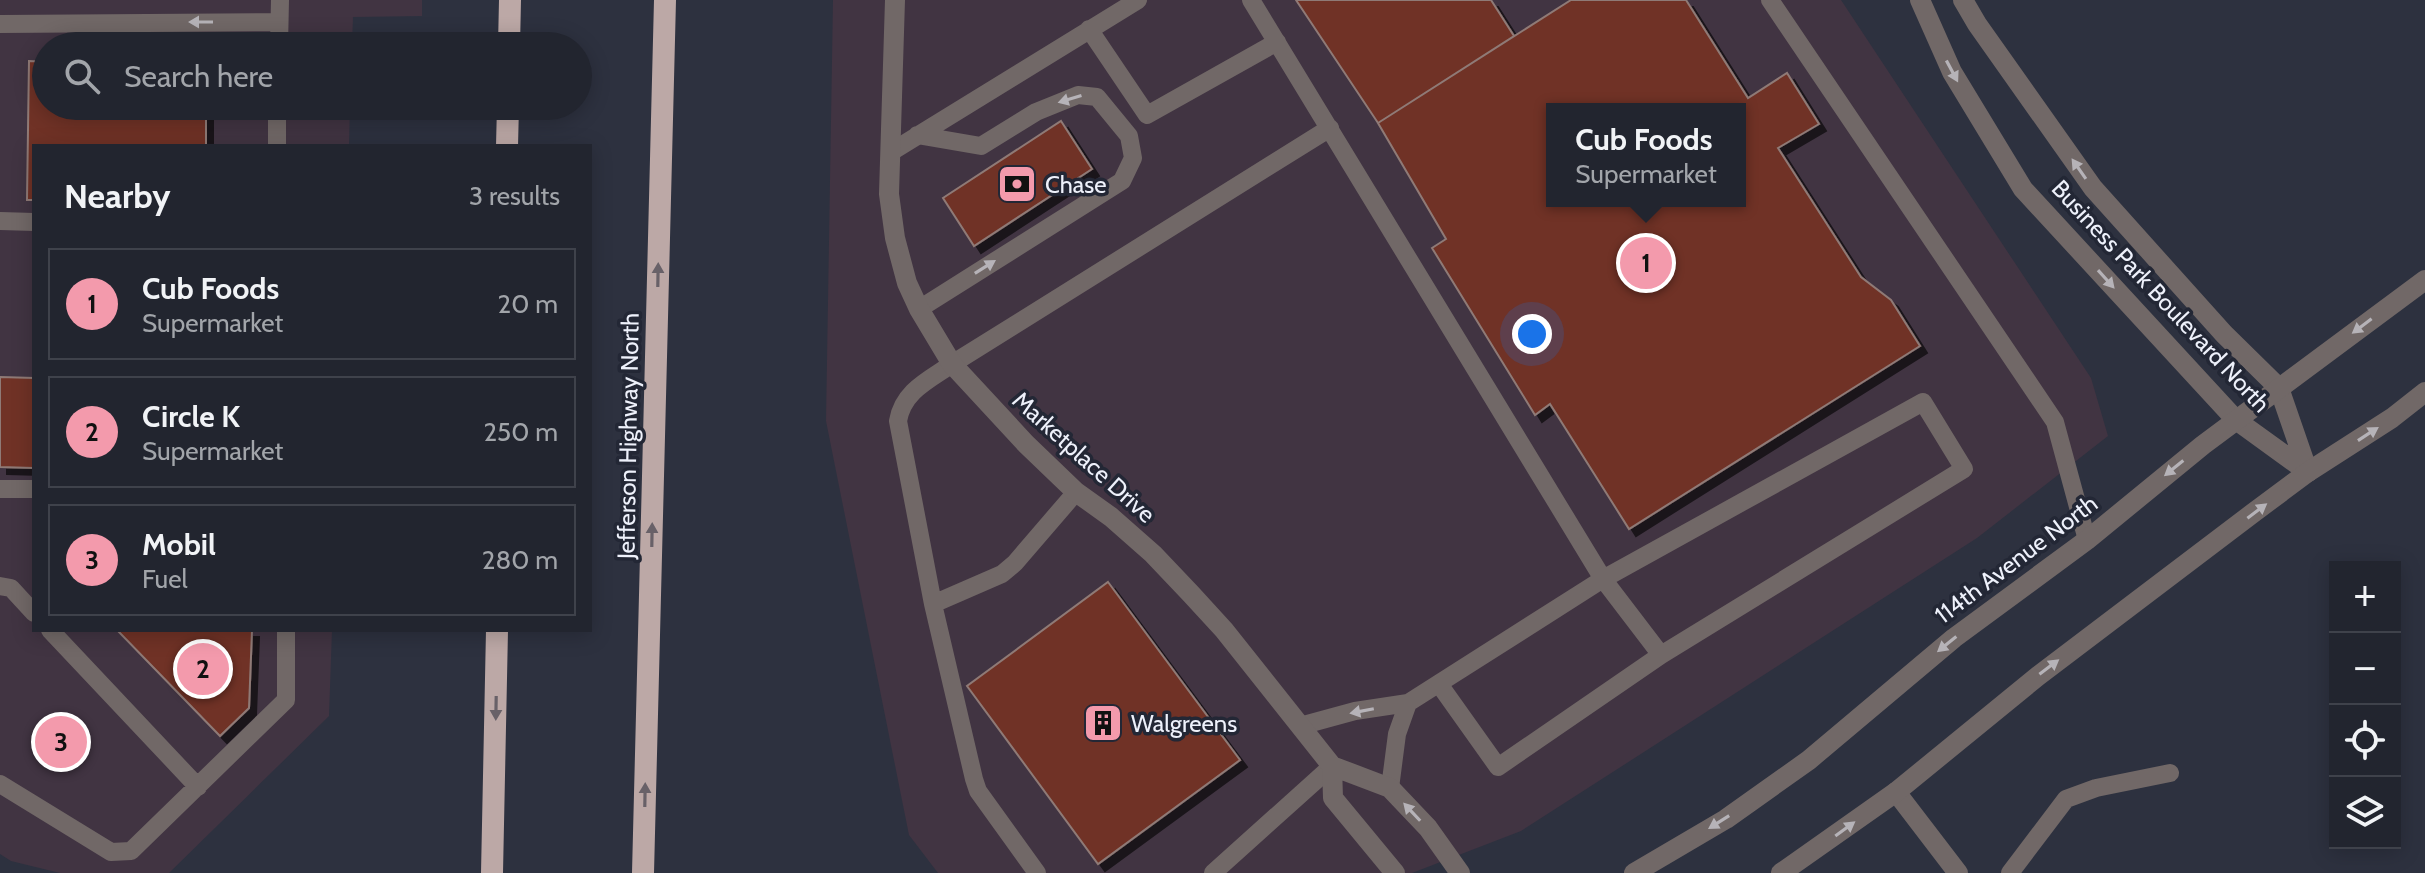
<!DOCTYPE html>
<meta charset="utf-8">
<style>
body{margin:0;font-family:Cabin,sans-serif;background:#2e313b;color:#f1f3f6}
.controls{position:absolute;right:24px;bottom:24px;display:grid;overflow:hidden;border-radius:0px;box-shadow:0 4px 20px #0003}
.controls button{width:72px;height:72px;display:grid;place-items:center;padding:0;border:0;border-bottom:2px solid #3f424b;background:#22252f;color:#f1f3f6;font:40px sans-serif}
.you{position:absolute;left:1532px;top:334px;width:28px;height:28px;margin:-20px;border:6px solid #fff;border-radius:50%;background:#1a73e8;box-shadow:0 0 0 12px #1a73e833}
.badge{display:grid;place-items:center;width:52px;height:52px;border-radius:50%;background:#f39aac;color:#111;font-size:26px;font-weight:700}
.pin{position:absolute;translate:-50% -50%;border:4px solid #fff;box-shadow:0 2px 8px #0006}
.popup{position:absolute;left:1546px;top:103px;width:200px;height:104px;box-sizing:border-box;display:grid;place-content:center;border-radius:0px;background:#22252f;filter:drop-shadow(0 2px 6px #0005);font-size:26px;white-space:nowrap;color:#a2a5aa}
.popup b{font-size:30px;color:#f1f3f6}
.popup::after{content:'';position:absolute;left:50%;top:100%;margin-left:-16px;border:16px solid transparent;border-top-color:#22252f}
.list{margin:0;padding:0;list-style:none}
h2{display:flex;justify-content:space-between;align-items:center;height:104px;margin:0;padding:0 32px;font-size:34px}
h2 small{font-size:26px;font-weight:400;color:#a2a5aa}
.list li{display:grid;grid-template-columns:52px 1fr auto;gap:24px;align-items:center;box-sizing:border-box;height:112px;margin:0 16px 16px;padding:0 16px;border:2px solid #3f424b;border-radius:0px}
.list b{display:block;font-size:30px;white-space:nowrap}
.list p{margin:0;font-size:26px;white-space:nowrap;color:#a2a5aa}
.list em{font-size:26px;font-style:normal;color:#a2a5aa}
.icon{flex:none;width:44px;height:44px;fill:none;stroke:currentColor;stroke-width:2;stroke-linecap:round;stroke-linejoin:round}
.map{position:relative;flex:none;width:2425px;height:873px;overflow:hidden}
.search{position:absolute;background:#22252f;box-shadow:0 4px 20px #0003;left:32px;top:32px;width:560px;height:88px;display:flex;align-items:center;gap:20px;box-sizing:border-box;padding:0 28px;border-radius:44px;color:#a2a5aa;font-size:30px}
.panel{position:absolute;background:#22252f;box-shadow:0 4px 20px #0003;left:32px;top:144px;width:560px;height:488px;border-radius:0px}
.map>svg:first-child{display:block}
.commercial{fill:#413442;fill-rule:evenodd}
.building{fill:#703125;stroke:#8f7a76;stroke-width:2;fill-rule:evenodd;filter:url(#shadow)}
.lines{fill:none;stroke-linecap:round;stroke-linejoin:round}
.service{stroke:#716867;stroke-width:18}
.minor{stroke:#716867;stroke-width:20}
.tertiary{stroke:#716867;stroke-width:20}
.trunk{stroke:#bca8a6;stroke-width:22}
.oneway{fill:#b6b3b8}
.oneway2{fill:#686168}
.labels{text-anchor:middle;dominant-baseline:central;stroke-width:7;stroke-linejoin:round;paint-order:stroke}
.poi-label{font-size:24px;fill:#eef1fb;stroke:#232735;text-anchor:start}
.street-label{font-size:24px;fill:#eef1fb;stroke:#232735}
</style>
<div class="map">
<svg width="2425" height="873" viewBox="0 0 2425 873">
<defs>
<filter id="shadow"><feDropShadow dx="7" dy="7" stdDeviation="0" flood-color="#0009"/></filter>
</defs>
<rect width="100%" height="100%" fill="#2d313f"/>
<!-- commercial -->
<path class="commercial" d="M0 0H422V16L353 17 352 46H46V106H350L349 146H34V630H332L329 716 169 873H60L11 861 0 854Z
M833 0H1841L2091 378 2108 436 1977 538 1521 831 1412 873H938L909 835 826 421ZM1552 109H1740V201H1552Z"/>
<!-- building -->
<path class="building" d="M1296 0H1491L1514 36 1378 123Z
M1571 0H1686L1748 98 1787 73 1819 124 1778 148 1861 277 1891 300 1920 346 1629 529 1550 404 1535 415 1432 248 1446 239 1378 123ZM1552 109H1740V201H1552Z
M29 61 46 62V106H206V146H34V200H27Z
M1061 121 1092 169 974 246 943 198Z
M0 377 34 378V468L0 467Z
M1108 582 1240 760 1098 864 967 686Z
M117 630H252L249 708 220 736Z"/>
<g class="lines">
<!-- service -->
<path class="service" d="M1251 0 1603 579 1661 655 1498 767 1439 684
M1770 0 2055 422 2087 540
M0 24 279 22
M1089 29 1147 115 1277 42
M279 46 280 0
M917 135 981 146 1036 112 1078 95 1097 97 1129 136 1133 158 1122 181 919 309
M277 146V106
M891 152 1138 0
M0 221 34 222
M0 489H34
M0 586 11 588 34 613
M933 604 1002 574 1015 563 1076 492
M50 630 198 787
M1408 703 1603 579 1923 402 1964 469 1661 655
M1300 726 1355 711 1408 703 1397 734 1390 788
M0 784 111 852 131 851 286 700V630
M1037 873 978 791 974 779 933 604 898 421C903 391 929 380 952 364L1330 128
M1213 873 1332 766
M2010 873 2066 799 2096 788 2170 773"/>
<!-- minor -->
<path class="minor" d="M895 0 889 194 895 238 907 283 919 309 952 364 1026 444 1076 492 1111 517 1153 554 1191 594 1224 630 1332 766 1390 788 1428 828 1460 873
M1920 0 1952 72 2023 189 2236 420 2308 472
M1963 0 1977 24 2093 188 2224 334 2279 388 2308 472
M1332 766 1333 798 1395 873
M1896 792 1958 873"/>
<!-- tertiary -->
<path class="tertiary" d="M1634 873 1726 819 1809 760 1954 638 2087 540 2203 445 2425 280
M1781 873 1896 792 2038 676 2253 513 2308 472 2392 418 2425 392"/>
<!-- trunk -->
<path class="trunk" d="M509 46 510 0
M507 146 508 106
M492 873 497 630
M643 873 665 0"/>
</g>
<!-- one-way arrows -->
<defs><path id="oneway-solid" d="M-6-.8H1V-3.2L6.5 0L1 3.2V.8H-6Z" transform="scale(2)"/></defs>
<g class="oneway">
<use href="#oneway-solid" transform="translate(201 22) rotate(180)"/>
<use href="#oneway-solid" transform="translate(1952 71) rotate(62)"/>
<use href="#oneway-solid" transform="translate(1070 99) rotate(163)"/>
<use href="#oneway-solid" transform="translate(2079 169) rotate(-125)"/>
<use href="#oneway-solid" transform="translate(985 267) rotate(-32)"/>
<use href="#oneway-solid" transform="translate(2106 279) rotate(48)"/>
<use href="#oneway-solid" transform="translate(2362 326) rotate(143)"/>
<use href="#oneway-solid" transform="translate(2368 434) rotate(-33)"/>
<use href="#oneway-solid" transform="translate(2174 468) rotate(141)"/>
<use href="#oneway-solid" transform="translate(2257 511) rotate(-37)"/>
<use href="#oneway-solid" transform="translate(1947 644) rotate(141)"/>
<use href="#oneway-solid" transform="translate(2049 667) rotate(-37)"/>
<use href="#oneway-solid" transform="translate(1362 711) rotate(169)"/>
<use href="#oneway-solid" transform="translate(1412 812) rotate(-133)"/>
<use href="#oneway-solid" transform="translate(1719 822) rotate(148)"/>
<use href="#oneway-solid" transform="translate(1845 829) rotate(-36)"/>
</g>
<g class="oneway2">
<use href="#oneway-solid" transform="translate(658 275) rotate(-89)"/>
<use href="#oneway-solid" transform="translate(652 535) rotate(-89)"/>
<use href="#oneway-solid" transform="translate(496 708) rotate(91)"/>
<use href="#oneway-solid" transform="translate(645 795) rotate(-89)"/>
</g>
<!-- icons -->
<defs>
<symbol id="bank-square" viewBox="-11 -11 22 22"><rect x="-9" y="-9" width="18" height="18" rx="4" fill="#f39aac" stroke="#232735"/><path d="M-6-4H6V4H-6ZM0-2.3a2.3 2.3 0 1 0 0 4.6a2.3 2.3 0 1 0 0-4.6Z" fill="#111"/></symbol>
<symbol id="building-square" viewBox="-11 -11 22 22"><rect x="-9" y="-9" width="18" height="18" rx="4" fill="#f39aac" stroke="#232735"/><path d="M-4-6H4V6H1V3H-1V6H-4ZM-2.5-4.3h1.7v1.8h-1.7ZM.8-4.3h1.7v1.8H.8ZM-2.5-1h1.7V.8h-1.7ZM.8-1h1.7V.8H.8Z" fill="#111"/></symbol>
</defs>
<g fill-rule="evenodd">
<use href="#bank-square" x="995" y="162" width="44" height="44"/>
<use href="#building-square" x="1081" y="701" width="44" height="44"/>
</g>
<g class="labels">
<!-- poi labels -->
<g class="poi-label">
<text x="1045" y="184">Chase</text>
<text x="1131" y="723">Walgreens</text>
</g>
<!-- street labels -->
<g class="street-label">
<text transform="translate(2161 296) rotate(47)">Business Park Boulevard North</text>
<text transform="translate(628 436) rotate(-89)">Jefferson Highway North</text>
<text transform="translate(1084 457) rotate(42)">Marketplace Drive</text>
<text transform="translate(2016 559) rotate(-37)">114th Avenue North</text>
</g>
</g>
</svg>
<div class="controls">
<button>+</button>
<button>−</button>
<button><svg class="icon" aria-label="locate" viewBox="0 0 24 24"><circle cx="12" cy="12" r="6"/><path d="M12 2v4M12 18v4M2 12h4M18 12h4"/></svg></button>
<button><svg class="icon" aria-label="layers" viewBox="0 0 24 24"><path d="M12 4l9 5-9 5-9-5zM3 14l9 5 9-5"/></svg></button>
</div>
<div class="you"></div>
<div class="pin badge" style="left:1646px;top:263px">1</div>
<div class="popup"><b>Cub Foods</b>Supermarket</div>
<div class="pin badge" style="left:203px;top:669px">2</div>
<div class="pin badge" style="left:61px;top:742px">3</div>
<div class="search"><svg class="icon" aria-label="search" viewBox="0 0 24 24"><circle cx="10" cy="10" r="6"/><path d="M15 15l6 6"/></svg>Search here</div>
<section class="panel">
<h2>Nearby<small>3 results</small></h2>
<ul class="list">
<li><span class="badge">1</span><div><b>Cub Foods</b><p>Supermarket</p></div><em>20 m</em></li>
<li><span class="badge">2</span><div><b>Circle K</b><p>Supermarket</p></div><em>250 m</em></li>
<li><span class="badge">3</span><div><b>Mobil</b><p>Fuel</p></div><em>280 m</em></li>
</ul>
</section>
</div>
